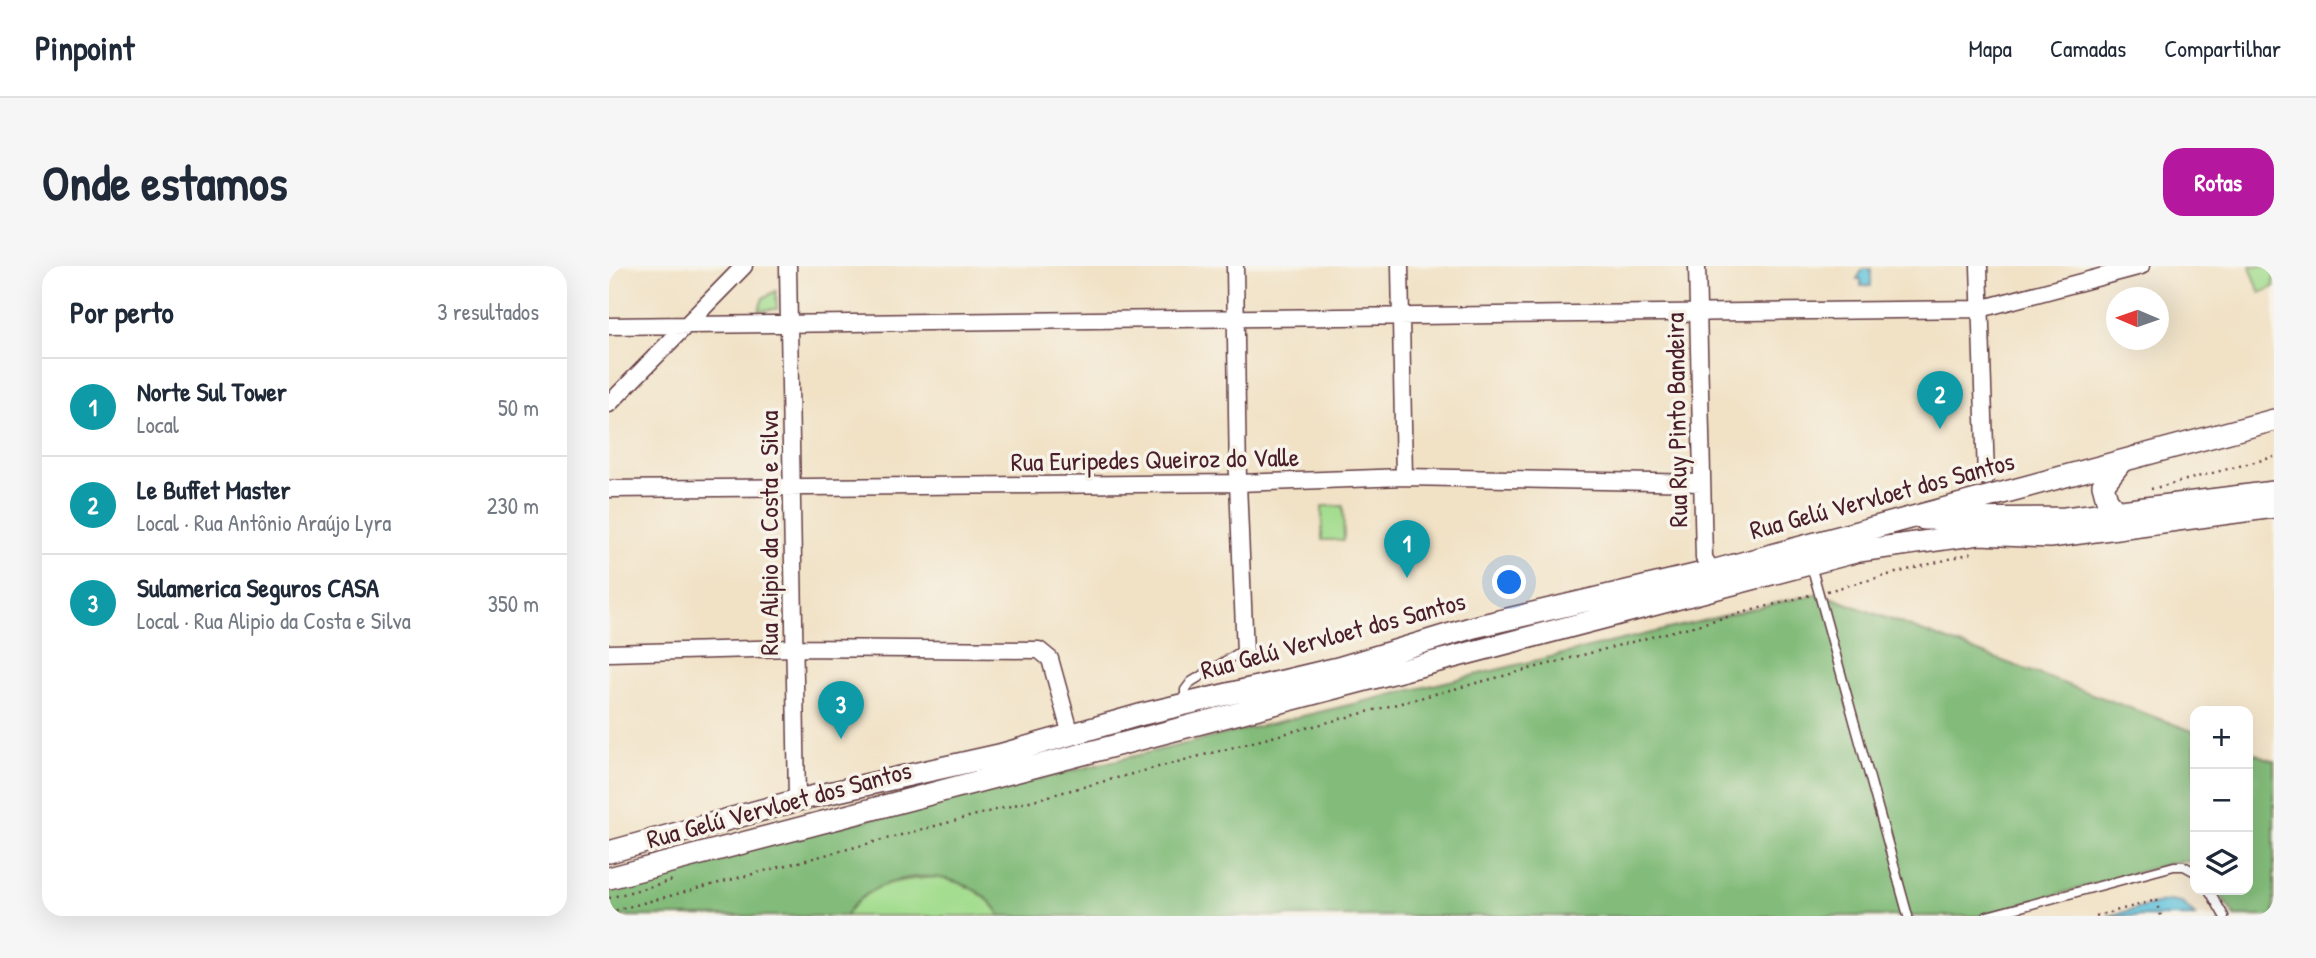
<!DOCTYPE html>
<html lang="pt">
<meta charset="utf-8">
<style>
body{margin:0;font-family:"Patrick Hand",sans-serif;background:#f6f6f7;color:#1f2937}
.controls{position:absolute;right:21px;bottom:21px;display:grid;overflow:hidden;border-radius:14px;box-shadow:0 7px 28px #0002}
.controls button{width:63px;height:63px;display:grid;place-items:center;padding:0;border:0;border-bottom:2px solid #e0e1e3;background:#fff;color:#1f2937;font:35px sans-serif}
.compass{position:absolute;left:1497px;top:21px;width:63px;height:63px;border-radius:50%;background:#fff;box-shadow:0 7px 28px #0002;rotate:272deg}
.you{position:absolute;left:901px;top:317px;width:24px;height:24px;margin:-18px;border:5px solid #fff;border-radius:50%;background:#1a73e8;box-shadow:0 0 0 10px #1a73e833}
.badge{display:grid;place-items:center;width:46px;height:46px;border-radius:50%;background:#b5179e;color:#fff;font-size:23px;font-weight:700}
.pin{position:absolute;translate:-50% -58px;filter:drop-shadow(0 2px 4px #0008)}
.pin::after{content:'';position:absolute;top:37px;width:24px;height:21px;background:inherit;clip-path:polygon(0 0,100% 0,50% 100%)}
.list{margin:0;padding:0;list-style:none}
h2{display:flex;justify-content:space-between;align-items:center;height:91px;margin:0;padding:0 28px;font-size:30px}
h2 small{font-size:23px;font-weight:400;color:#747a83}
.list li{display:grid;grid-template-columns:46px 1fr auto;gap:21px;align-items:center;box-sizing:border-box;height:98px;padding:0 28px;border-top:2px solid #e0e1e3}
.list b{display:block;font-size:26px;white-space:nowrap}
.list p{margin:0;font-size:23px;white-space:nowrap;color:#747a83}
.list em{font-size:23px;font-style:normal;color:#747a83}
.icon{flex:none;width:38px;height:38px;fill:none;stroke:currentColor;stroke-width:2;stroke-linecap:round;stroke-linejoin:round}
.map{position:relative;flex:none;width:1665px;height:650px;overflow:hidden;border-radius:21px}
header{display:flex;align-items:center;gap:42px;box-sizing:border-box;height:98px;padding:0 35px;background:#fff;border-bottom:2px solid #e0e1e3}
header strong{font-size:33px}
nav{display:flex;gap:38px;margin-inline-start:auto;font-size:24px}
.intro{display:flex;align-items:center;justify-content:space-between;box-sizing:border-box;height:168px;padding:0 42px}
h1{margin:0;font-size:49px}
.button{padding:18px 32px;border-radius:21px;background:#b5179e;color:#fff;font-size:24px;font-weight:700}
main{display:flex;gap:42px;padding:0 42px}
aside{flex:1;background:#fff;border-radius:21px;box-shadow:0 7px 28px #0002}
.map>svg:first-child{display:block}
.green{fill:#a4dd90;stroke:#777e5e;stroke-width:2}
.forest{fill:#83bc7a;stroke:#666e52;stroke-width:2}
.water{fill:#5ec3dc;stroke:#547184;stroke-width:2}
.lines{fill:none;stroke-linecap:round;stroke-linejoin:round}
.lane-casing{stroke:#633c42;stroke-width:11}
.street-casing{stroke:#633c42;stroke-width:19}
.secondary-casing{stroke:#633c42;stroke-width:24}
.path{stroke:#633c42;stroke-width:2.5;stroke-dasharray:2 5;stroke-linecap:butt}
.lane{stroke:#fff;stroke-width:8}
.street{stroke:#fff;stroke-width:16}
.secondary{stroke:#fff;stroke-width:21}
.labels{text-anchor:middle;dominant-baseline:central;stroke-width:7;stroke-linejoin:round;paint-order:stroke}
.street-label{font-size:26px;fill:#4a1f2b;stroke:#f7f3e8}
</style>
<header>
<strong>Pinpoint</strong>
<nav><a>Mapa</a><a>Camadas</a><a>Compartilhar</a></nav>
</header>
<div class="intro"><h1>Onde estamos</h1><a class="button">Rotas</a></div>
<main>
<aside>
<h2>Por perto<small>3 resultados</small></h2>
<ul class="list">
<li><span class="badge" style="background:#0f9aa8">1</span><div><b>Norte Sul Tower</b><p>Local</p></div><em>50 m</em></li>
<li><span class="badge" style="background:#0f9aa8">2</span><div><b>Le Buffet Master</b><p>Local · Rua Antônio Araújo Lyra</p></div><em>230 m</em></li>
<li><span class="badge" style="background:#0f9aa8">3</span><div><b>Sulamerica Seguros CASA</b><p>Local · Rua Alipio da Costa e Silva</p></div><em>350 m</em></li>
</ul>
</aside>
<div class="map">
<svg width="1665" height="650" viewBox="0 0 1665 650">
<rect width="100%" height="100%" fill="#f7f3e8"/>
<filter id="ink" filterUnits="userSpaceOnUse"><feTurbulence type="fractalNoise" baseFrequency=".0143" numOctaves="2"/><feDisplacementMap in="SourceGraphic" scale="14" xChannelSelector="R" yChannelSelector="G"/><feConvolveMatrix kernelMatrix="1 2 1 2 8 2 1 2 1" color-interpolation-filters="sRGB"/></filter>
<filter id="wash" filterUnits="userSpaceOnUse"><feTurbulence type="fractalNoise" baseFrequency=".00686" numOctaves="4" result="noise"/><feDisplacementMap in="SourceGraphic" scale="28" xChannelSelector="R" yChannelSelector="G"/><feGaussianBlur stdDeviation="1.57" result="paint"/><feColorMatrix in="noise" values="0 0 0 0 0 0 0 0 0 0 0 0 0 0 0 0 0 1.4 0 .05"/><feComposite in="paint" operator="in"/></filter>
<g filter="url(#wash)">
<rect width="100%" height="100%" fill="#f1e2c6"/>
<!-- green -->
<path class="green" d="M1641 0H1665V21L1651 27Z
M167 25 168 43 150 44 154 32Z
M713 240H734L735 274H713Z
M330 611C355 617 378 627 392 650H236C258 616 292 613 330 611Z"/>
<!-- forest -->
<path class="forest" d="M1210 327 1586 466V596L1570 595 1370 650H392C360 596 268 600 236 650H0V615Z
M1639 485 1665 495V650H1626L1608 624H1639Z"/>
<!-- water -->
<path class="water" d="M1254 3H1262V20H1252V13H1248Z
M1559 635 1574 637 1586 650H1499Z"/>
</g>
<g filter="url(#ink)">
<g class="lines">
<defs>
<path id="lane" d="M1202 299 1299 650
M576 438V424L582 416 636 383
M1600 624 1615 650
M1378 650 1565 600H1575L1586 606"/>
<path id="street" d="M179 0 188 534
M626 0 629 217 636 387
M791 0 795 211
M1088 0 1095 292 1103 305
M1370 0 1377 211
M0 60 1371 43 1532 0
M0 138 135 0
M0 223 629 217 795 211 1093 217
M0 387 185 382 430 384 441 393 462 469"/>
<path id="secondary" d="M1512 196 1494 219 1498 234 1516 254
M1315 253 1456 252 1665 226
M0 586 193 533 390 489 534 448 729 402 865 361 1103 305 1665 154
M0 612 1250 285 1370 268 1441 271 1665 241"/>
</defs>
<!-- lane casing -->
<use href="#lane" class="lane-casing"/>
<!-- street casing -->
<use href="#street" class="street-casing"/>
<!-- secondary casing -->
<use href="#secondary" class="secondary-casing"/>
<!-- path -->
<path class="path" d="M1542 223 1665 191
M1218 325 1367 286
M0 632 64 614
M0 646 1201 329
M1487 650 1548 634 1552 650"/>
<!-- lane -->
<use href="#lane" class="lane"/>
<!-- street -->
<use href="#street" class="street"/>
<!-- secondary -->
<use href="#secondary" class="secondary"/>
</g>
</g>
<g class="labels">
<!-- street labels -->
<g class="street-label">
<text transform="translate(1067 154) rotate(-91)">Rua Ruy Pinto Bandeira</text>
<text transform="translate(546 193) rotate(-1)">Rua Euripedes Queiroz do Valle</text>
<text transform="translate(1273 229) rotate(-15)">Rua Gelú Vervloet dos Santos</text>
<text transform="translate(159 267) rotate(-90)">Rua Alipio da Costa e Silva</text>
<text transform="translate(724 369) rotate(-15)">Rua Gelú Vervloet dos Santos</text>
<text transform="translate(170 538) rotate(-15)">Rua Gelú Vervloet dos Santos</text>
</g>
</g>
</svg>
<div class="controls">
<button>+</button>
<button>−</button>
<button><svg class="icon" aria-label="layers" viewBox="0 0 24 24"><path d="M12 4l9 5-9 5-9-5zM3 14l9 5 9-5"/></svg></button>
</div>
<svg class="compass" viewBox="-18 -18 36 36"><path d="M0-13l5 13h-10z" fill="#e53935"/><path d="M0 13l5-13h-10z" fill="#747a83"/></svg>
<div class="you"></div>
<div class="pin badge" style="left:798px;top:312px;background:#0f9aa8">1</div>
<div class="pin badge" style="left:1331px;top:163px;background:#0f9aa8">2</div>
<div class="pin badge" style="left:232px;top:473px;background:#0f9aa8">3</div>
</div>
</main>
